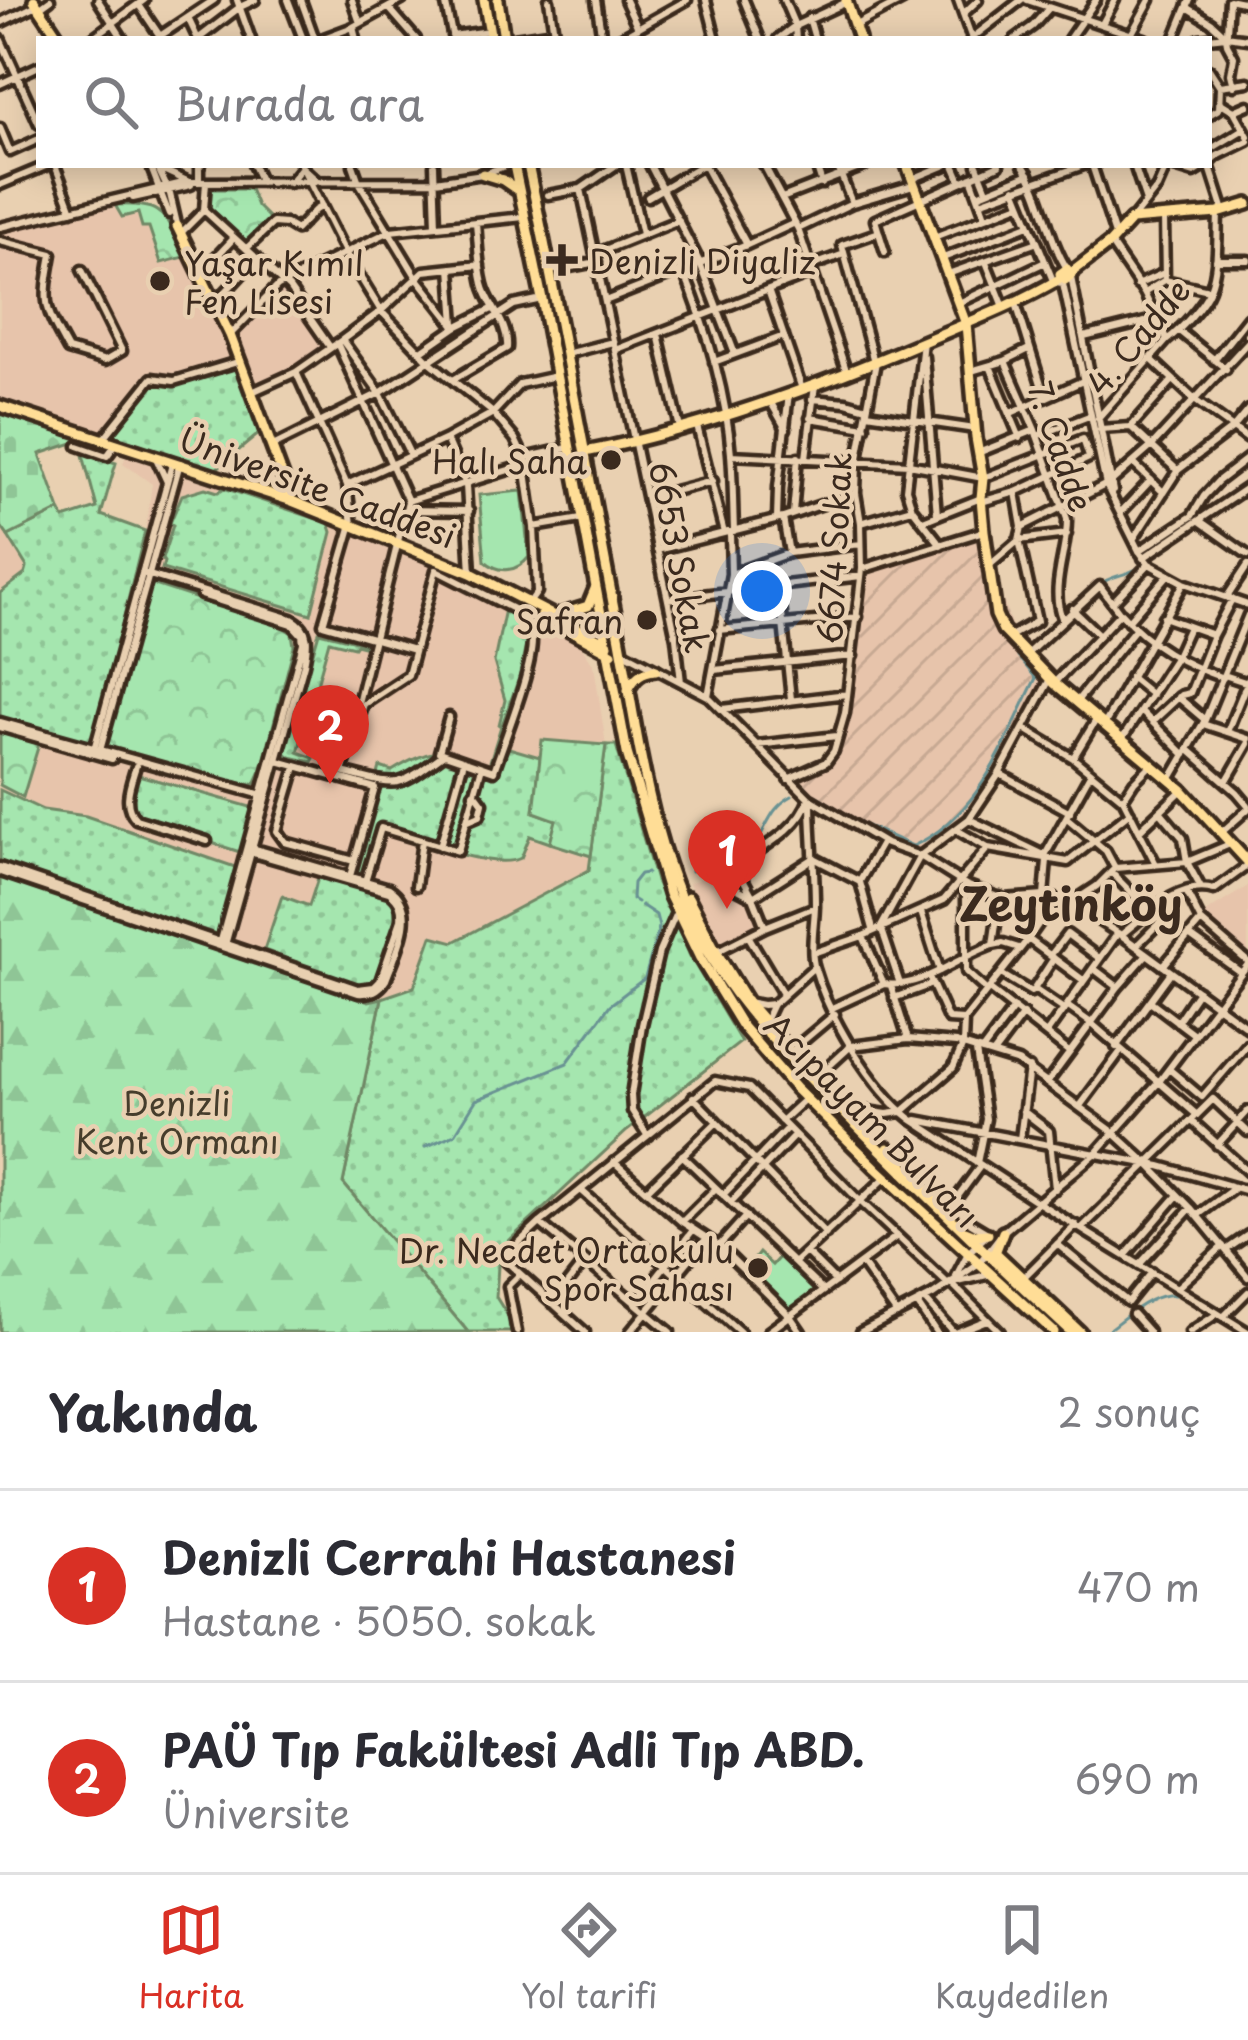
<!DOCTYPE html>
<html lang="tr">
<meta charset="utf-8">
<style>
body{margin:0;font-family:"Playpen Sans",sans-serif;background:#f2f2f3;color:#2b2b33}
.you{position:absolute;left:762px;top:591px;width:42px;height:42px;margin:-30px;border:9px solid #fff;border-radius:50%;background:#1a73e8;box-shadow:0 0 0 18px #1a73e833}
.badge{display:grid;place-items:center;width:78px;height:78px;border-radius:50%;background:#d93025;color:#fff;font-size:39px;font-weight:700}
.pin{position:absolute;translate:-50% -99px;filter:drop-shadow(0 3px 6px #0008)}
.pin::after{content:'';position:absolute;top:63px;width:42px;height:36px;background:inherit;clip-path:polygon(0 0,100% 0,50% 100%)}
.list{margin:0;padding:0;list-style:none}
h2{display:flex;justify-content:space-between;align-items:center;height:156px;margin:0;padding:0 48px;font-size:51px}
h2 small{font-size:39px;font-weight:400;color:#7c7c81}
.list li{display:grid;grid-template-columns:78px 1fr auto;gap:36px;align-items:center;box-sizing:border-box;height:192px;padding:0 48px;border-top:3px solid #e1e1e2}
.list b{display:block;font-size:45px;white-space:nowrap}
.list p{margin:0;font-size:39px;white-space:nowrap;color:#7c7c81}
.list em{font-size:39px;font-style:normal;color:#7c7c81}
.icon{flex:none;width:66px;height:66px;fill:none;stroke:currentColor;stroke-width:2;stroke-linecap:round;stroke-linejoin:round}
.map{position:relative;flex:none;width:1248px;height:1332px;overflow:hidden}
.search{position:absolute;background:#fff;box-shadow:0 6px 30px #0003;left:36px;right:36px;top:36px;height:132px;display:flex;align-items:center;gap:30px;box-sizing:border-box;padding:0 42px;border-radius:0px;color:#7c7c81;font-size:45px}
.sheet{height:540px;background:#fff}
nav{display:flex;justify-content:space-around;align-items:center;box-sizing:border-box;height:168px;border-top:3px solid #e1e1e2;background:#fff;font-size:33px;color:#7c7c81}
nav a{display:grid;justify-items:center;gap:6px}
nav .on{color:#d93025}
.map>svg:first-child{display:block}
.built{fill:#e7c4ab}
.industrial{fill:url(#industrial-furrows)}
.grass{fill:url(#grass-dots);stroke:#708866;stroke-width:3}
.forest{fill:url(#forest-firs);stroke:#708866;stroke-width:3}
.cemetery{fill:url(#cemetery-stones);stroke:#708866;stroke-width:3}
.park{fill:url(#park-crowns);stroke:#708866;stroke-width:3}
.garden{fill:#a5e6af;stroke:#708866;stroke-width:3}
.lines{fill:none;stroke-linecap:round;stroke-linejoin:round}
.stream{stroke:#699293;stroke-width:3}
.minor-casing{stroke:#3b2a1e;stroke-width:15}
.major-casing{stroke:#3b2a1e;stroke-width:18}
.minor{stroke:#e9d0b1;stroke-width:6}
.major{stroke:#ffdd96;stroke-width:9}
.poi-dot{fill:#3b2a1e;stroke:#e9d0b1;stroke-width:4.5}
.labels{text-anchor:middle;dominant-baseline:central;stroke-width:9;stroke-linejoin:round;paint-order:stroke}
.poi-label{font-size:33px;fill:#3b2a1e;stroke:#e9d0b1;text-anchor:end}
.street-label{font-size:33px;fill:#3b2a1e;stroke:#e9d0b1}
.park-label{font-size:33px;fill:#463d2c;stroke:#e9d0b1}
.district-label{font-size:45px;font-weight:bold;fill:#3b2a1e;stroke:#e9d0b1}
</style>
<div class="map">
<svg width="1248" height="1332" viewBox="0 0 1248 1332">
<defs>
<pattern id="industrial-furrows" width="10" height="10" patternUnits="userSpaceOnUse" patternTransform="scale(3)"><rect width="10" height="10" fill="#e7c4ab"/><path d="M-1 1l2-2M0 10L10 0M9 11l2-2" fill="none" stroke="#c7a993"/></pattern>
<pattern id="grass-dots" width="8" height="8" patternUnits="userSpaceOnUse" patternTransform="scale(3)"><rect width="8" height="8" fill="#a5e6af"/><path d="M2 2h.1M6 6h.1" fill="none" stroke="#8fc596" stroke-width="1.8" stroke-linecap="round"/></pattern>
<pattern id="forest-firs" width="22" height="20" patternUnits="userSpaceOnUse" patternTransform="scale(3)"><rect width="22" height="20" fill="#a5e6af"/><path d="M5 1l3.5 6h-7zM16 11l3.5 6h-7z" fill="#8fc596"/></pattern>
<pattern id="cemetery-stones" width="16" height="16" patternUnits="userSpaceOnUse" patternTransform="scale(3)"><rect width="16" height="16" fill="#a5e6af"/><path d="M2 7V4a2 2 0 0 1 4 0v3zM10 15v-3a2 2 0 0 1 4 0v3z" fill="#8fc596"/></pattern>
<pattern id="park-crowns" width="20" height="18" patternUnits="userSpaceOnUse" patternTransform="scale(3)"><rect width="20" height="18" fill="#a5e6af"/><path d="M2 6a3 3 0 1 1 6 0M12 15a3 3 0 1 1 6 0" fill="none" stroke="#8fc596"/></pattern>
</defs>
<rect width="100%" height="100%" fill="#e9d0b1"/>
<filter id="ink" filterUnits="userSpaceOnUse"><feTurbulence type="fractalNoise" baseFrequency=".00833" numOctaves="2"/><feDisplacementMap in="SourceGraphic" scale="24" xChannelSelector="R" yChannelSelector="G"/><feConvolveMatrix kernelMatrix="1 2 1 2 8 2 1 2 1" color-interpolation-filters="sRGB"/></filter>
<g filter="url(#ink)">
<!-- built -->
<path class="built" d="M115 205H148L158 209 188 256 237 360 106 434 0 400V232Z
M286 288 330 347 252 392 238 338 253 318Z
M127 454 327 521 438 564 475 581 580 644 594 665 606 745 590 870 453 942 414 987 382 998 369 1001 340 992 127 920 0 1025V525L8 536 60 510 64 519 98 508 101 516 145 531 152 484 123 463Z
M733 867 760 923 718 947 689 883Z
M1248 886V954L1245 956 1205 920 1202 915Z"/>
<!-- industrial -->
<path class="industrial" d="M980 533 1022 656 1042 681 992 774 967 814 928 846 915 850 868 832 814 797 789 776 826 758 839 736 846 713 862 569Z"/>
<!-- grass -->
<path class="grass" d="M241 361 266 428 216 469 108 434 152 378 174 381Z
M82 451 116 463 101 515 145 531 92 746 0 722V593L25 574 27 567 8 536 60 510 64 519 97 508Z
M205 488 218 492 224 488 329 523 332 532 311 614 162 569 164 562 162 559 173 525 170 523 182 495Z
M505 609 521 618 527 640 519 678 502 725V746L540 757 534 812 557 820 550 843 530 836 521 858C492 872 413 838 381 828L365 881 350 876 380 767 392 771C439 743 440 752 488 768L501 726 499 725 505 700 494 662Z
M319 632 368 644 367 647 356 644 354 647 329 641 298 752 314 758 312 762 290 757 284 752Z
M606 745H616L656 881 691 958 741 1042 627 1131 499 1250 496 1297 518 1332H468L343 1183 382 998 414 987 432 936 454 942 589 870Z
M135 774 254 808 240 852 136 819 128 809Z
M0 790 43 810 86 816 238 868 219 935 0 862Z
M319 875 393 898C400 918 387 962 377 981L358 986 264 950 282 896 309 906Z"/>
<!-- forest -->
<path class="forest" d="M0 876 340 992 369 1001 382 998 343 1183 468 1332H0Z"/>
<!-- cemetery -->
<path class="cemetery" d="M0 412 82 440 40 454 60 510 8 536 0 525Z"/>
<!-- park -->
<path class="park" d="M211 189H250L257 206 270 219 247 242 206 204Z
M115 205C167 203 162 215 188 256L161 263 149 227H142L138 213 122 217Z
M149 583 283 627 292 633 294 646 262 769 255 784H243L106 747Z
M0 732 39 744 23 797 0 785Z
M542 740 606 745 591 856 550 843 556 820 534 812Z"/>
<!-- garden -->
<path class="garden" d="M522 491 529 557C517 572 500 574 485 561L479 495Z
M759 1253 772 1265 782 1254 820 1291 790 1314 745 1271Z"/>
<g class="lines">
<!-- stream -->
<path class="stream" d="M1150 550 1248 481
M1099 585C1111 575 1125 576 1138 568
M1027 648 1075 602 1091 590
M817 796 859 822 913 846C982 814 1004 741 1036 678L1018 657 1020 655
M691 871C717 867 748 859 761 835 770 818 774 806 792 796
M637 902 632 899 633 883 640 874 647 873
M425 1147 455 1134 476 1100 567 1063 610 1005 645 978 659 927 656 915 641 905
M1221 1319 1241 1332
M1105 1332C1125 1318 1157 1286 1183 1297 1192 1300 1200 1307 1208 1312"/>
<defs>
<path id="minor" d="M98 0 123 39
M237 0 251 39
M288 0 303 39
M301 0 315 39
M352 0 360 23
M445 0 453 39
M549 0 555 39
M596 0 602 39
M625 0 638 28
M706 0 716 39
M744 0 760 39
M784 0 795 26 796 39
M958 0 972 39
M1027 0 1145 39
M1233 0 1248 3
M139 5 160 36 214 0
M1187 7 1211 22 1226 36 1227 44 1234 57 1231 74 1234 86
M39 8 50 0
M389 8 416 39
M963 14 978 0
M188 18 198 39
M809 18 815 39
M0 23 37 5
M1102 24 1115 0
M856 25 903 0
M353 27 356 39
M1227 32 1229 0
M1132 33 1150 0
M452 36 489 31
M0 38 39 124
M514 38 554 32
M91 39 144 0
M198 39 240 7 255 0
M321 39 353 27 402 0
M618 39 687 0
M778 39 795 26 847 2
M971 39 1021 0
M1015 39 1033 26 1049 8
M1069 39 1096 0
M1174 39 1190 0
M1199 39 1226 36 1248 39
M1209 69 1220 86
M0 84 39 66
M1220 86 1248 82
M1221 103 1234 111 1248 136
M1234 111 1248 105
M1209 115 1219 109 1220 86
M0 128 10 152 39 139
M1211 149 1244 129
M55 165 72 210
M150 165 169 214
M253 165 261 182
M301 165 346 254 381 311 429 361 493 413 515 439 524 458 534 527 537 592 530 602
M353 165 359 182 416 276 456 327
M434 165 436 226
M626 165 642 234
M650 165 700 263 735 354
M704 165 747 245
M764 165 798 229 847 373
M816 165 822 184
M837 165 852 203
M954 165 961 181
M977 165 987 190
M1023 165C1044 196 1047 238 1068 270
M1092 165 1115 235
M1134 165 1146 201
M1168 165 1194 173 1207 165
M157 166 170 194 177 224
M161 169 187 181
M971 177 985 216
M912 179 946 165
M199 182V167L201 165
M206 182 204 210 289 288 330 347
M289 183 302 167 316 180
M0 185 48 165
M1015 188 1054 283 1063 284 1106 485 1139 551 1149 564 1184 583 1248 605
M581 189 676 638 681 682
M548 195 581 189 616 165
M978 195 1029 174
M648 197 702 165
M133 198 191 185
M782 198 867 165
M980 202 1084 165
M1224 211 1209 164 1217 156 1248 141
M1134 217 1157 188 1167 165
M1164 218 1165 280
M0 227 187 182 435 181 483 174 508 165
M798 229 852 203 913 185
M181 233 204 210
M934 237 1020 204
M0 241 52 254C43 304 43 305 68 350L105 361 122 351 82 270
M1110 243 1144 293 1167 340
M247 248 273 223 286 224 296 230 315 210 322 206
M885 252 875 220 999 165
M595 254 679 220
M943 258 1029 225
M1216 260H1248
M986 262 1004 307
M811 266 844 254
M451 268 455 324
M683 270C707 328 726 391 731 454 733 479 733 505 734 531
M550 271 597 262
M200 274 234 238
M948 274 1035 243
M1071 277 1113 491
M1165 280 1209 290
M1137 285 1164 273
M768 290 802 389
M1144 293 1165 280
M605 301 747 245 795 223
M215 303 257 258
M959 303 1043 263
M1016 303 1045 397
M1179 331 1226 369
M658 334 680 428
M1247 334 1248 333
M230 335 278 286 390 231 524 217
M1084 337 1157 319
M342 340 380 393 410 454
M923 342 906 489 912 508 941 545
M337 343 408 501 351 731 352 737
M615 350 812 273
M420 352 456 327 494 308
M566 354 613 342
M924 357 937 515
M1150 358 1196 401 1248 439
M1214 360 1248 317
M1005 361 1035 430 1067 519C1068 551 1049 587 1062 618
M714 362 784 336
M874 362 842 245 879 232
M990 366 1020 438
M971 371 1005 361 1029 349
M296 372 347 485 352 524 323 624 414 650
M453 380 507 348C509 322 488 306 483 284 478 264 478 243 476 223
M252 392 296 372 342 340 381 311 424 271 480 265
M812 399 846 402 867 408
M770 401 786 429
M867 413 975 429
M1011 413 1085 380
M810 418 865 427
M1098 418 1167 340C1180 330 1204 305 1210 289 1219 267 1217 236 1218 213
M697 426 724 533
M1131 427 1176 469
M1100 429 1131 427 1172 381
M1037 436 1089 416
M104 438 152 378 174 381 241 361
M446 439 466 485 471 573
M78 446 107 456 115 445
M273 446 380 393 514 305 542 299
M978 453 1035 430
M731 455 909 464 983 478 1083 439 1089 457
M155 456 167 482
M524 458 568 448
M806 458 815 385
M1133 463 1161 490
M1112 481 1151 447 1248 342
M347 485 446 439 493 413 520 384 556 376
M647 498 713 481
M408 501 525 465
M981 502 1016 492 1089 458
M407 510 469 511
M1121 512 1151 480
M793 513 798 457
M783 518 789 553
M777 519 778 487 789 393
M923 521 981 498
M1200 521 1248 555
M861 523 912 508
M534 527 581 519
M1022 527 1105 485
M1134 538 1178 470 1233 428 1248 410
M1019 540 1067 534
M657 550 783 518 855 493
M1139 551 1192 516 1204 496 1218 481 1248 458
M1143 558 1248 487
M767 562 768 586
M990 565 1019 540
M862 569 984 531
M143 573 292 619C311 629 308 645 304 664L225 945
M731 574 789 553 861 544
M779 585 791 699
M201 595 292 624 302 635 303 643 220 944
M1227 597 1248 565
M668 599 861 576
M1113 602 1149 564
M1072 609 1098 634
M1121 613C1149 645 1183 664 1223 678
M1163 617 1213 635
M1128 621 1168 575
M719 630 858 617
M1009 637 1037 621 1019 540 1022 527 1016 492
M622 651 708 696 809 798 886 844 920 856 969 819 999 774 1050 679
M1027 654 1100 586 1120 613 1054 683
M714 670 853 656
M1224 675 1248 683
M1130 677 1152 695
M708 696 731 574 730 534
M1178 697 1205 720
M1077 701 1135 629
M722 709 847 694
M1142 712 1185 755
M0 722 262 795
M1152 722 1181 695 1190 693 1213 635 1232 599
M1203 724 1248 739
M1104 725 1184 583
M0 727 112 759
M1025 729 1073 758 1123 799 1156 864
M1227 732 1248 680
M1121 741 1175 658 1189 627
M757 745 837 736
M1189 750 1237 792 1248 805
M93 753 172 464
M99 754 180 463
M444 754C395 790 401 787 342 772L364 704 408 675 436 570 521 613C528 621 531 628 532 639 533 669 504 740 494 771L439 752 449 717
M1073 758 1096 720
M278 761 375 788 350 876
M136 766C131 783 121 805 136 819L207 841
M296 767 277 831 285 842 354 861
M1000 774 1070 812
M788 779 826 762 834 751 845 713 862 569 861 523 856 493 857 464 876 362
M1170 780 1205 720 1248 615
M1226 782 1248 744
M1123 799 1134 782 1151 765
M811 800C811 834 815 869 815 904 815 924 809 949 815 969 829 1017 871 1088 911 1119L1039 1203 1248 1332
M1160 811 1183 838 1187 862 1200 886
M1067 818 1106 851 1115 868
M969 819 1046 856
M466 821 480 815 483 803 477 795 473 793
M957 830 988 848 1068 862 1130 812
M1140 830 1181 791
M1222 832 1248 809
M440 846 464 761
M1044 857 1090 774
M814 858 860 882 873 929
M0 867 358 989 374 987 380 981 401 920C402 908 400 900 389 892L247 851
M0 872 358 993C371 994 379 991 386 980 396 952 421 909 389 888L248 847
M1111 872 1150 912
M365 881 381 828 458 851 482 767
M860 881 882 842
M966 885V972L987 991
M416 886 422 840
M736 888 753 897
M1186 891 1201 921 1248 962
M1044 896 1047 860
M753 897 814 858
M1071 903 1097 886 1115 868 1187 862 1230 844
M921 912 940 971
M765 927 753 897 736 866C761 848 800 829 809 798
M1121 935C1146 915 1180 880 1214 890L1248 865
M1189 935 1240 972
M863 936 884 984
M749 937 783 994
M1028 939 1083 980
M993 945 1000 897
M1136 946 1161 921 1154 909
M716 952 765 927 815 907
M813 953 863 936 944 900 988 848
M1050 956 1067 934 1099 958
M1163 966 1201 921
M1093 968 1118 987
M1001 974 1031 992 1034 989 1065 1010
M929 977 948 1019 964 1020
M900 984 881 927 920 856 966 885 1003 899 1044 896 1071 903 1121 935 1248 1028
M891 986 908 1039
M989 989 1069 1052
M1034 989 1054 958
M894 998 932 984
M1150 1001 1195 1035
M747 1002 763 1005 773 1004
M1067 1006 1091 1023 1197 1115
M832 1008 884 984C924 989 958 956 993 945L1003 943 1019 948
M765 1021 773 1004 814 967
M1177 1022 1198 991
M1047 1033 1118 933
M1116 1047 1171 972
M976 1051 986 1119 977 1163
M982 1051 1014 1008
M790 1052 835 1014
M993 1054 1023 1014
M1169 1069 1202 1097
M815 1079 851 1046 908 1039 956 1043 1018 1062 1112 1131 1148 1164 1191 1208 1248 1277
M1048 1082 1118 987 1147 954
M693 1097 826 1234
M1202 1097 1248 1044
M1080 1106 1121 1051
M846 1108 887 1114 902 1112 953 1068 963 1045 964 1020 1028 939 1056 899
M1023 1111 1049 1131 1055 1189
M917 1120 1160 1166 1248 1191
M781 1121 805 1099
M1193 1122 1248 1172
M647 1135 632 1111 631 1095 642 1025 659 952 675 915
M1020 1139 1029 1068
M1217 1145 1248 1111
M682 1155 823 1291
M614 1162 682 1222 719 1246 790 1316 801 1332
M981 1165 953 1203 971 1223 986 1232
M647 1190 716 1123
M582 1191 740 1332
M723 1195 787 1128
M731 1202 794 1136
M1198 1215 1233 1189
M682 1222 716 1188
M540 1223 670 1332
M1082 1228 1213 1099 1248 1132
M1057 1244 1128 1302 1152 1272
M720 1245 746 1216
M1226 1250 1248 1235
M806 1252 836 1282
M1125 1256 1178 1195
M794 1263 886 1177
M861 1263 897 1314
M1139 1265 1191 1208
M956 1276 968 1253 988 1234
M1023 1278 1076 1225
M950 1282 1000 1332
M954 1283 991 1274
M1178 1287 1223 1246
M925 1300 953 1332
M552 1303 585 1261
M636 1303 693 1230
M918 1305 936 1332
M1133 1314 1149 1332
M1225 1315 1248 1292
M517 1332 508 1286 520 1274
M585 1332 506 1261V1255L540 1223 715 1081 749 1088 860 1201 948 1284
M630 1332 707 1238
M768 1332 897 1236
M861 1332 933 1295 979 1263 1003 1232 1095 1154 1158 1083 1248 964
M957 1332 987 1320
M1190 1332 1217 1314"/>
<path id="major" d="M34 0 60 39
M484 0 491 39
M498 0 504 39
M846 0 859 39
M514 165 542 299 627 753 669 894 700 958 741 1025 795 1088 876 1168 1054 1332
M528 165C561 319 588 474 618 629 639 740 651 861 712 960 749 1020 799 1067 848 1117 921 1191 995 1262 1071 1332
M907 165 966 324 976 438 983 478 981 498 984 531 996 615 1003 630 1054 683 1182 790 1248 862
M483 174 503 180 519 191
M177 226 230 335 292 501
M1067 269 1071 275 1065 280 1060 274Z
M1071 273 1110 243 1131 220 1218 213 1248 204
M0 406 292 501 471 573 608 644
M585 452C702 429 817 387 927 340 972 321 1019 303 1061 278
M542 615 612 653
M559 615 588 606 595 589
M628 690C635 677 641 671 656 670
M688 897 717 953 747 1002 787 1048
M888 1148 934 1197
M965 1231 975 1235 988 1234
M995 1252 1080 1332
M995 1253 1003 1232"/>
</defs>
<!-- minor casing -->
<use href="#minor" class="minor-casing"/>
<!-- major casing -->
<use href="#major" class="major-casing"/>
<!-- minor -->
<use href="#minor" class="minor"/>
<!-- major -->
<use href="#major" class="major"/>
</g>
</g>
<!-- markers -->
<g class="poi-dot">
<path d="M556 242h12v12h12v12h-12v12h-12v-12h-12v-12h12z"/>
<circle cx="160" cy="281" r="12"/>
<circle cx="611" cy="460" r="12"/>
<circle cx="647" cy="620" r="12"/>
<circle cx="758" cy="1268" r="12"/>
</g>
<g class="labels">
<!-- poi labels -->
<g class="poi-label">
<text x="589" y="260" text-anchor="start">Denizli Diyaliz</text>
<text x="184" y="262" text-anchor="start">Yaşar Kımıl<tspan x="184" dy="38">Fen Lisesi</tspan></text>
<text x="587" y="460">Halı Saha</text>
<text x="623" y="620">Safran</text>
<text x="734" y="1249">Dr. Necdet Ortaokulu<tspan x="734" dy="38">Spor Sahası</tspan></text>
</g>
<!-- street labels -->
<g class="street-label">
<text transform="translate(1137 336) rotate(-50)">4. Cadde</text>
<text transform="translate(1062 446) rotate(71)">7. Cadde</text>
<text transform="translate(318 486) rotate(20)">Üniversite Caddesi</text>
<text transform="translate(833 548) rotate(-87)">6674 Sokak</text>
<text transform="translate(681 557) rotate(79)">6653 Sokak</text>
<text transform="translate(873 1119) rotate(45)">Acıpayam Bulvarı</text>
</g>
<!-- park labels -->
<g class="park-label">
<text x="177" y="1102">Denizli<tspan x="177" dy="38">Kent Ormanı</tspan></text>
</g>
<!-- district labels -->
<g class="district-label">
<text x="1071" y="902">Zeytinköy</text>
</g>
</g>
</svg>
<div class="you"></div>
<div class="pin badge" style="left:727px;top:909px">1</div>
<div class="pin badge" style="left:330px;top:784px">2</div>
<div class="search"><svg class="icon" aria-label="search" viewBox="0 0 24 24"><circle cx="10" cy="10" r="6"/><path d="M15 15l6 6"/></svg>Burada ara</div>
</div>
<section class="sheet">
<h2>Yakında<small>2 sonuç</small></h2>
<ul class="list">
<li><span class="badge">1</span><div><b>Denizli Cerrahi Hastanesi</b><p>Hastane · 5050. sokak</p></div><em>470 m</em></li>
<li><span class="badge">2</span><div><b>PAÜ Tıp Fakültesi Adli Tıp ABD.</b><p>Üniversite</p></div><em>690 m</em></li>
</ul>
</section>
<nav>
<a class="on"><svg class="icon" aria-label="map" viewBox="0 0 24 24"><path d="M3 6l6-2 6 2 6-2v14l-6 2-6-2-6 2zM9 4v14M15 6v14"/></svg>Harita</a>
<a><svg class="icon" aria-label="directions" viewBox="0 0 24 24"><path d="M12 3l9 9-9 9-9-9zM9 14v-3h6M13 9l2 2-2 2"/></svg>Yol tarifi</a>
<a><svg class="icon" aria-label="saved" viewBox="0 0 24 24"><path d="M7 4h10v16l-5-4-5 4z"/></svg>Kaydedilen</a>
</nav>
